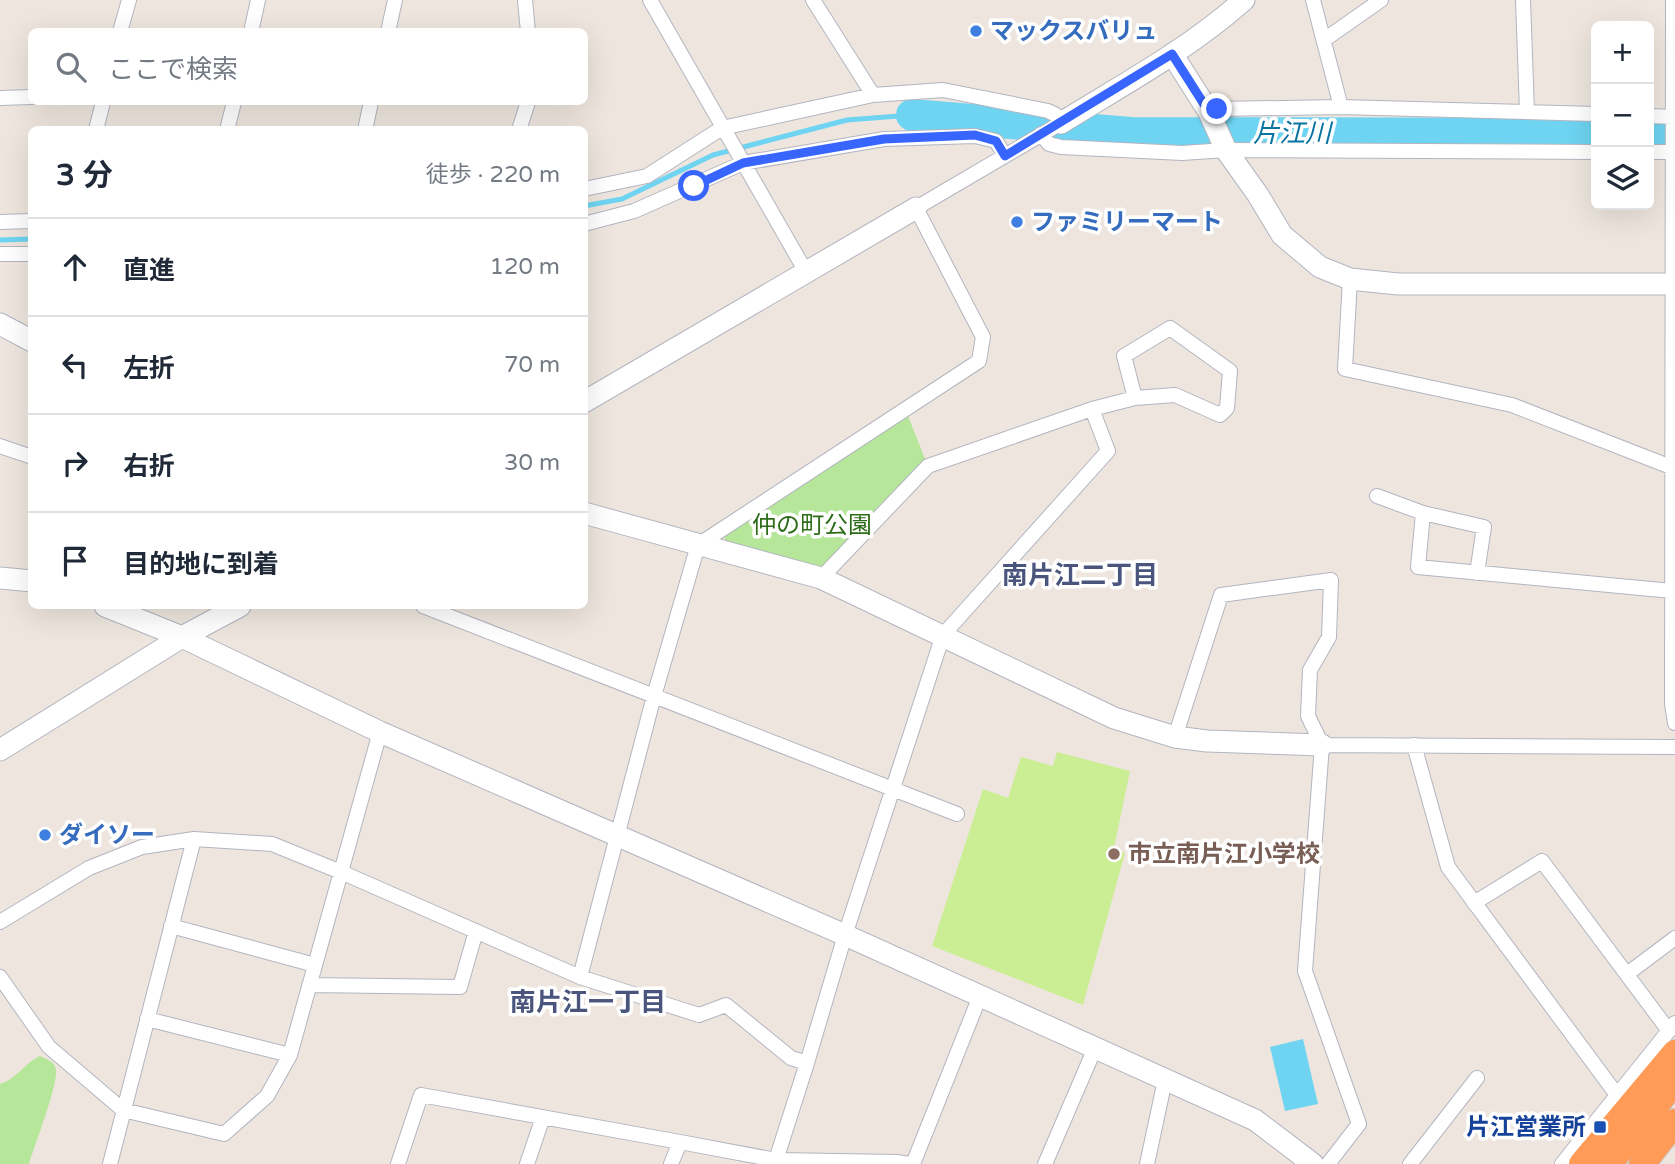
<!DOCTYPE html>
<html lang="ja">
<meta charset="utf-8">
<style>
body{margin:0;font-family:"Varela Round","Noto Sans JP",sans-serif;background:#f2f2f3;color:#1f2937}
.controls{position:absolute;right:21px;top:21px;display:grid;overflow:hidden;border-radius:10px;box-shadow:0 7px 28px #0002}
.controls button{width:63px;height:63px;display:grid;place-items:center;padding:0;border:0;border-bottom:2px solid #e0e1e3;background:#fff;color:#1f2937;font:35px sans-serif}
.stop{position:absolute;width:21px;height:21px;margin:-16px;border:5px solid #3965ff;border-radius:50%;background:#fff}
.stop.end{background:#3965ff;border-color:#fff;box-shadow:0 2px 7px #0008}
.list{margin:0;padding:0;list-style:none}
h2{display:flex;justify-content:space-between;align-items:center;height:91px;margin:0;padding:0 28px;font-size:30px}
h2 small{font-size:23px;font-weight:400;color:#747a83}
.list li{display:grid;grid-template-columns:46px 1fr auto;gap:21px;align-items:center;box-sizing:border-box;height:98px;padding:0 28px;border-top:2px solid #e0e1e3}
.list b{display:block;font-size:26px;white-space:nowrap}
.list em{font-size:23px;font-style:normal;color:#747a83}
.icon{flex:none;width:38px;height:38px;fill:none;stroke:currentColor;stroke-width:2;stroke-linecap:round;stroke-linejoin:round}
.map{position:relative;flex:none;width:1675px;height:1164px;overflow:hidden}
.search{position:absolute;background:#fff;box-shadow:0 7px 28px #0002;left:28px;top:28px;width:560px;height:77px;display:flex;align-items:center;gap:18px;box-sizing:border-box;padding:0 24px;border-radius:10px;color:#747a83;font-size:26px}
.panel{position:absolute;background:#fff;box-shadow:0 7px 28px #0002;left:28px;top:126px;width:560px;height:483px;border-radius:10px}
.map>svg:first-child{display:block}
.green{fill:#b6e699}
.pitch{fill:#cbed94}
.water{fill:#6ed4f2}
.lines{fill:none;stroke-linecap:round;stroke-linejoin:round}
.stream{stroke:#6ed4f2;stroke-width:5}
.river{stroke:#6ed4f2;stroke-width:32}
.street-casing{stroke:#b2b5c0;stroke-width:16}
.secondary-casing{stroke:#b2b5c0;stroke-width:23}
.highway-casing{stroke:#c8c8c8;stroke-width:28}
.street{stroke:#fff;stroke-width:14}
.secondary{stroke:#fff;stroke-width:21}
.highway{stroke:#ff9a57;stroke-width:26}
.route{stroke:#3965ff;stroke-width:9}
.shop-dot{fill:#3f7fe0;stroke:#fff;stroke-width:2.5}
.education-dot{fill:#8d6e63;stroke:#fff;stroke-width:2.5}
.transit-dot{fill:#1a4fb4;stroke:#fff;stroke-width:2.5}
.labels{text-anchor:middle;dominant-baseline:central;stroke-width:7;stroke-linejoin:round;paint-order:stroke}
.shop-label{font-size:24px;font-weight:bold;fill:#366cbe;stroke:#fff;text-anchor:start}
.park-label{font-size:24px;fill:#2d6c18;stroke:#fff}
.education-label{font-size:24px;font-weight:bold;fill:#785e54;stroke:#fff;text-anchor:start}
.transit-label{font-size:24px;font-weight:bold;fill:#164399;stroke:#fff;text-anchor:end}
.water-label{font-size:26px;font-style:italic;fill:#0973a2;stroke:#fff}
.neighbourhood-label{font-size:26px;font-weight:bold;fill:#4a557e;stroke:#fff}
</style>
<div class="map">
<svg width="1675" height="1164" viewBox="0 0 1675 1164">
<rect width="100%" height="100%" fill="#eee6de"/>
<!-- green -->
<path class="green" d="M908 416 927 464 822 572 784 557 726 543 724 536Z
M40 1056C47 1059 55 1062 56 1070 58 1085 34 1147 29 1164H0V1084C15 1080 25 1063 40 1056Z"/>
<!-- pitch -->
<path class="pitch" d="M1057 752 1130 771 1114 848 1125 853 1083 1005 932 946 983 789 1008 798 1021 757 1053 766Z"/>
<!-- water -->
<path class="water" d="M1303 1039 1318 1104 1285 1111 1270 1047Z"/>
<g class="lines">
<!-- stream -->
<path class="stream" d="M584 206 622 199 713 155 847 120 912 115
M0 240 32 239"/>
<!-- river -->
<path class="river" d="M912 115 1131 133 1596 134
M1649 133H1675"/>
<defs>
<path id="street" d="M525 0 528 32
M650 0 806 272
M813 0 873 95
M1313 0 1341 107
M1523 0 1527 112
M1673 0 1672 704 1675 723
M120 32 129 0
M251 32 258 0
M388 32 395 0
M1324 40 1381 0
M0 98 32 97
M1209 112 1217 109 1341 107 1596 114
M1649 116 1675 117
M96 130 103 102
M227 130 234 102
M365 130 371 102
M519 130 528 102
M1041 134 1049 144 1061 147 1182 153 1226 150 1596 152
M1649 152H1675
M0 222 32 221
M584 224 634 211 743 163 884 139 975 136 996 141 1005 156
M0 254H32
M1350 279 1345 369 1512 405 1671 467
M0 446 32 457
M1377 496 1423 513 1484 527 1477 573
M1423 513 1418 567 1672 591
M821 578 928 466 1092 409
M423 606 957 814
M1175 737 1221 595 1331 580 1329 637 1310 670 1308 716 1322 745 1305 971 1359 1124 1328 1164
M1322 745 1675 747
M1414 745 1448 867 1617 1095
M1474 903 1542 861 1669 1031
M0 922 89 868 142 847 194 839 272 844 341 872 580 977 699 1015 726 1005 791 1058 807 1063 845 935 943 635 1108 451 1092 409 1135 398 1175 395 1220 415 1227 408 1230 371 1170 328 1124 356 1135 398
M171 926 315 965
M1627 974 1675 938
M0 977 49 1047 123 1110 224 1134 267 1096 290 1055 380 732
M580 977 654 696 698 545 979 361 983 337 916 208 1061 123 1056 115 1048 111 943 90 873 95 722 128 647 176 584 189
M309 985 460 987 476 931
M147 1019 290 1055
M110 1164 194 839
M398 1164 421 1095 680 1142
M527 1164 543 1117
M671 1164 680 1142 776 1160 807 1063
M775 1164 776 1160 897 1162 909 1164
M913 1164 980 996
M1045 1164 1095 1048
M1147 1164 1165 1080
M1410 1164 1477 1078
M1562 1164 1675 1023"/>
<path id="secondary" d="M1172 54 1209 112 1226 150 1258 195 1282 235 1320 267 1350 279 1398 284H1675
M1061 123C1124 84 1189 49 1244 0
M0 324 32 341
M584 402 916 208
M584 513 821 578 1114 718 1175 737 1207 741 1322 745
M0 578 32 581
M105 606 182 637 380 732 845 935 1255 1120 1313 1164
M0 750 182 637 240 606"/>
<path id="highway" d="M1582 1164 1675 1053
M1609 1164 1675 1081
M1642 1164 1675 1122"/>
</defs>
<!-- street casing -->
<use href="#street" class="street-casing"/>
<!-- secondary casing -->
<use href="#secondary" class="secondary-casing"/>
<!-- highway casing -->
<use href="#highway" class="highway-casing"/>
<!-- street -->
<use href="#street" class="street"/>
<!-- secondary -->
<use href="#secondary" class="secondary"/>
<!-- highway -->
<use href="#highway" class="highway"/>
</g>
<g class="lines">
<!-- route -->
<path class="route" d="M694 186 743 163 884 139 975 135 996 141 1005 156 1172 54 1209 112 1217 109"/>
</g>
<!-- markers -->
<g class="shop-dot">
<circle cx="976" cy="31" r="7"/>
<circle cx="1017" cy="222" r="7"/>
<circle cx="45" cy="835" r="7"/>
</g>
<circle class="education-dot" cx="1114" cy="854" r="7"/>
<rect class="transit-dot" x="1593" y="1120" width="14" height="14" rx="3.5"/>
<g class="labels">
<!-- shop labels -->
<g class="shop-label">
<text x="990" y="31">マックスバリュ</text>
<text x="1031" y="222">ファミリーマート</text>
<text x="59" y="835">ダイソー</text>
</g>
<!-- park labels -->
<g class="park-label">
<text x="812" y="525">仲の町公園</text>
</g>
<!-- education labels -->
<g class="education-label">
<text x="1128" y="854">市立南片江小学校</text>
</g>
<!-- transit labels -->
<g class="transit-label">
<text x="1586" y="1127">片江営業所</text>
</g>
<!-- water labels -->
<g class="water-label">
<text x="1292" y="133">片江川</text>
</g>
<!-- neighbourhood labels -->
<g class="neighbourhood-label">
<text x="1080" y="575">南片江二丁目</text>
<text x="588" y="1002">南片江一丁目</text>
</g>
</g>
</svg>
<div class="controls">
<button>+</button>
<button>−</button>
<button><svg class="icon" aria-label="layers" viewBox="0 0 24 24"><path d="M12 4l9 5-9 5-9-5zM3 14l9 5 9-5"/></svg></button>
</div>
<div class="stop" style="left:694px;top:186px"></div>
<div class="stop end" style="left:1217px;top:109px"></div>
<div class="search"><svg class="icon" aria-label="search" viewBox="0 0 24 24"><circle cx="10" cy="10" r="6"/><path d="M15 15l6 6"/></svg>ここで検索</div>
<section class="panel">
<h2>3 分<small>徒歩 · 220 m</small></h2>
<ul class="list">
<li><svg class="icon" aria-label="ahead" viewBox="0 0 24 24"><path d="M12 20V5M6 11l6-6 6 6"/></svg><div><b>直進</b></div><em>120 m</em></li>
<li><svg class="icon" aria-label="left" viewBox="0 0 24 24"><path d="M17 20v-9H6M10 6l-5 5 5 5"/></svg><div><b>左折</b></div><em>70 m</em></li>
<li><svg class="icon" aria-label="right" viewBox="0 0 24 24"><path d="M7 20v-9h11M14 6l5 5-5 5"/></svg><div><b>右折</b></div><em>30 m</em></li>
<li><svg class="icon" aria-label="arrive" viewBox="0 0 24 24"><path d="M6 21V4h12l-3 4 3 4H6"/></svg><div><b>目的地に到着</b></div></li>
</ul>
</section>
</div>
